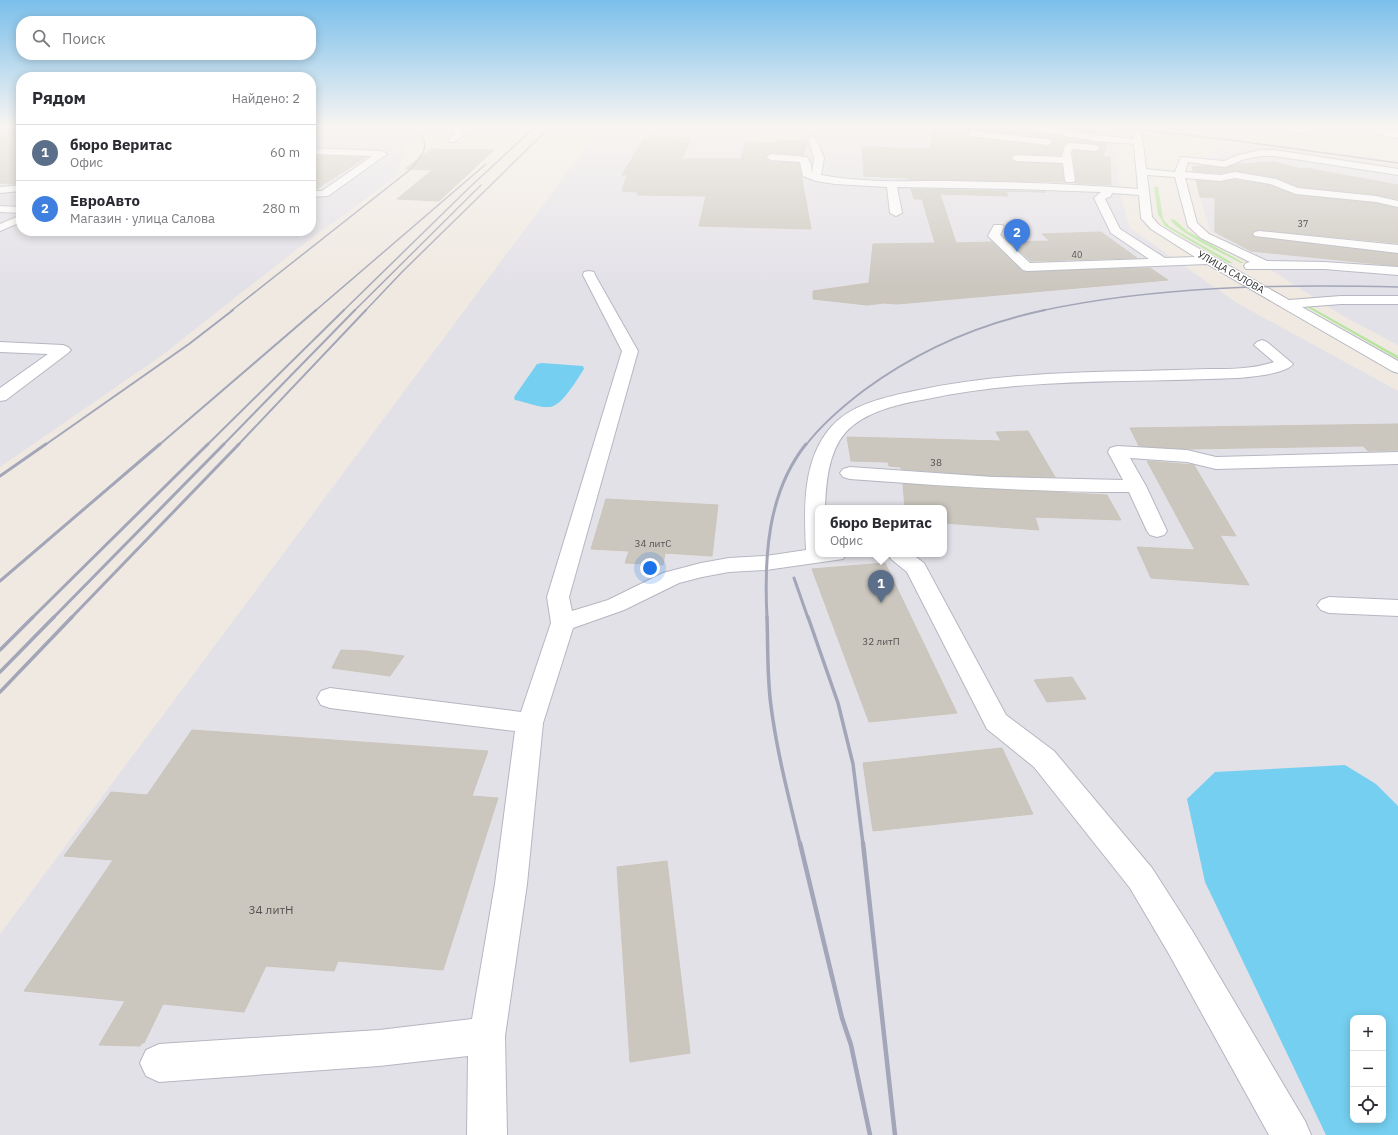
<!DOCTYPE html>
<html lang="ru">
<meta charset="utf-8">
<style>
body{margin:0;font-family:"IBM Plex Sans",sans-serif;background:#f7f7f7;color:#2b2b33}
.controls{position:absolute;right:12px;bottom:12px;display:grid;overflow:hidden;border-radius:8px;box-shadow:0 2px 10px #0003}
.controls button{width:36px;height:36px;display:grid;place-items:center;padding:0;border:0;border-bottom:1px solid #e1e1e2;background:#fff;color:#2b2b33;font:20px sans-serif}
.you{position:absolute;left:650px;top:568px;width:14px;height:14px;margin:-10px;border:3px solid #fff;border-radius:50%;background:#1a73e8;box-shadow:0 0 0 6px #1a73e833}
.badge{display:grid;place-items:center;width:26px;height:26px;border-radius:50%;background:#4264fb;color:#fff;font-size:13px;font-weight:700}
.pin{position:absolute;translate:-50% -33px;filter:drop-shadow(0 1px 2px #0008)}
.pin::after{content:'';position:absolute;top:21px;width:14px;height:12px;background:inherit;clip-path:polygon(0 0,100% 0,50% 100%)}
.popup{position:absolute;left:815px;top:505px;width:132px;height:52px;box-sizing:border-box;display:grid;place-content:center;border-radius:8px;background:#fff;filter:drop-shadow(0 1px 3px #0005);font-size:13px;white-space:nowrap;color:#7c7c81}
.popup b{font-size:15px;color:#2b2b33}
.popup::after{content:'';position:absolute;left:50%;top:100%;margin-left:-8px;border:8px solid transparent;border-top-color:#fff}
.list{margin:0;padding:0;list-style:none}
h2{display:flex;justify-content:space-between;align-items:center;height:52px;margin:0;padding:0 16px;font-size:17px}
h2 small{font-size:13px;font-weight:400;color:#7c7c81}
.list li{display:grid;grid-template-columns:26px 1fr auto;gap:12px;align-items:center;box-sizing:border-box;height:56px;padding:0 16px;border-top:1px solid #e1e1e2}
.list b{display:block;font-size:15px;white-space:nowrap}
.list p{margin:0;font-size:13px;white-space:nowrap;color:#7c7c81}
.list em{font-size:13px;font-style:normal;color:#7c7c81}
.icon{flex:none;width:22px;height:22px;fill:none;stroke:currentColor;stroke-width:2;stroke-linecap:round;stroke-linejoin:round}
.map{position:relative;flex:none;width:1398px;height:1135px;overflow:hidden}
.search{position:absolute;background:#fff;box-shadow:0 2px 10px #0003;left:16px;top:16px;width:300px;height:44px;display:flex;align-items:center;gap:10px;box-sizing:border-box;padding:0 14px;border-radius:16px;color:#7c7c81;font-size:15px}
.panel{position:absolute;background:#fff;box-shadow:0 2px 10px #0003;left:16px;top:72px;width:300px;height:164px;border-radius:16px}
.map>svg:first-child{display:block}
.industrial{fill:#e3e1e8;fill-rule:evenodd}
.green{fill:#b6e59e}
.water{fill:#75cff0;fill-rule:evenodd}
.building{fill:#cbc7bf;stroke:#cbc5ba;fill-rule:evenodd}
.lines{fill:none;stroke-linecap:round;stroke-linejoin:round}
.minor-casing{stroke:#b4b7c1;stroke-width:2}
.minor{fill:#fff;fill-rule:evenodd}
.rail-far4{stroke:#a3a6b8;stroke-width:1.5}
.rail-far3{stroke:#a3a6b8;stroke-width:2}
.rail-far2{stroke:#a3a6b8;stroke-width:3}
.rail-far1{stroke:#a3a6b8;stroke-width:3.5}
.rail{stroke:#a3a6b8;stroke-width:4.5}
.labels{text-anchor:middle;dominant-baseline:central;stroke-width:3;stroke-linejoin:round;paint-order:stroke}
.far-number-label{font-size:9px;fill:#555452}
.far-street-label{font-size:10px;fill:#2e2e2e;stroke:#fff}
.number-label{font-size:10px;fill:#555452}
.near-number-label{font-size:12px;fill:#555452}
</style>
<div class="map">
<svg width="1398" height="1135" viewBox="0 0 1398 1135">
<rect width="100%" height="100%" fill="#efe9e1"/>
<!-- industrial -->
<path class="industrial" d="M0 127H21V231H311V127H406V130L409 133 415 136 418 141 405 144 404 152 395 177 301 246 161 356 0 467Z
M601 127H1073L1111 130 1121 196 1130 228 1237 303 1398 391V1135H0V934ZM818 508H944V554H818ZM1353 1018H1383V1120H1353Z
M1278 127H1398V143L1327 127 1308 132Z
M1225 142 1398 166V345L1343 316 1210 231 1195 180 1196 177 1190 168 1194 161 1208 158Z"/>
<!-- green -->
<path class="green" d="M1154 187H1158L1163 219 1169 226 1233 263H1228L1165 226 1158 214Z
M1170 219 1175 220 1187 231 1244 263H1241C1224 254 1178 233 1170 219Z
M1309 306 1398 356V359L1307 307Z"/>
<!-- water -->
<path class="water" d="M542 363 583 366 584 369C577 379 562 407 549 407 539 408 526 402 515 400L514 397 537 364Z
M1345 765 1376 784 1398 806V1135H1326L1205 882 1187 799 1215 772ZM1353 1018H1383V1120H1353Z"/>
<!-- building -->
<path class="building" d="M0 127 21 128V184L0 183Z
M935 127 1025 128 1030 131 1107 143 1103 157H1110L1111 185 1075 183 1076 180 1073 151 1096 152 1102 148 1096 144 1069 142 1064 146 1061 155 1016 154 1010 157 1016 162 1062 164 1065 182 908 180V178L864 176 862 147 930 149ZM972 130 1048 138 1054 142 1048 146 969 137 967 134Z
M1056 127 1096 129V133Z
M650 136 691 138 682 159H741L745 142 777 143 778 140 807 141 803 155 771 153 765 158 771 162 799 163 811 229 699 226 706 196 637 195 638 192 622 191 627 175H622L643 140H648Z
M431 149 494 150 439 201 397 199 432 170 405 169Z
M311 156 366 157 315 190H311Z
M1274 162 1301 169 1305 168 1398 185V199L1376 195 1298 187 1276 178 1235 171 1220 173 1193 171 1192 167 1206 166 1225 168 1237 164Z
M1196 180 1220 182 1235 180 1270 185 1296 195 1376 203 1398 208V243L1259 230 1254 231 1252 234 1255 237 1398 254V266L1251 251 1215 232V198L1200 197Z
M911 189 1046 192 1006 191 1008 196 940 194 956 243 992 242 1023 271 1150 268 1168 280 897 304 884 303 867 305 813 299V291L869 283 873 244 935 243 922 199H914Z
M1101 232 1137 258 1031 261 1009 242 1050 241 1042 234Z
M1398 424V450L1368 451 1363 446 1188 449 1139 446 1130 428Z
M1028 431 1055 477 993 476 901 469V467L889 466 888 462 851 461 847 437 1001 441 996 432Z
M1147 461 1194 465 1236 536 1220 535 1249 585 1151 578 1137 547 1195 550Z
M903 484 1107 495 1121 520 1035 517 1039 530 944 523V508H905Z
M606 499 718 505 712 556 665 553 663 565 625 563 629 551 591 549Z
M885 563 957 713 869 722 812 569Z
M341 650 366 651 404 656 390 676 332 668Z
M1072 677 1086 699 1047 702 1034 680Z
M192 730 488 751 472 796 498 798 443 970 338 961 334 971 266 966 244 1012 163 1004 144 1043H142L140 1046 99 1045 125 1001 24 991 113 860 64 856 111 792 147 795Z
M1002 748 1033 814 873 831 863 763Z
M667 861 690 1053 630 1062 617 867Z"/>
<g class="lines">
<defs>
<path id="minor" d="M455 127H464L461 130 466 133 455 142H449L448 140 455 134 451 131Z
M1026 127H1046L1096 135 1133 139V136L1138 127H1146L1141 136 1143 142 1146 169 1175 172 1181 157 1224 161 1239 155 1260 150H1275L1398 169V175L1275 156H1260L1245 159 1225 167 1188 162 1185 172 1220 175 1235 172 1276 179 1298 188 1376 196 1398 201V207L1376 202 1296 194 1270 184 1235 178 1220 181 1185 178 1197 223 1209 234 1267 261 1324 262 1398 267V275L1324 269H1246L1244 266 1246 263 1250 262 1201 238 1188 226 1175 177 1147 175 1152 217 1159 225 1177 236 1289 300 1341 296H1398V304H1341L1302 307 1398 361V373L1392 371 1207 264 1027 271 1023 270 988 236 994 225H1002L1004 227 1000 235 1030 263 1149 259 1111 233 1094 198 1101 192 1014 189 897 187 902 213 896 216 890 213 887 187 835 184 816 181 803 176 800 162 771 160 766 157 771 154 807 157 811 164 812 173 814 158 808 139 812 136 816 139 824 158 821 175C864 183 906 181 949 181 1012 182 1075 184 1138 189L1134 144 1096 141 1030 130ZM1112 193 1139 195 1141 218 1151 229 1195 257 1165 258 1120 229 1105 199 1111 196Z
M1284 127H1300L1309 129 1310 131 1306 134 1285 129Z
M1368 127C1379 127 1387 132 1398 132V138L1383 136Z
M972 131 1048 139 1052 142 1048 145 969 136 968 134Z
M1069 143 1096 145 1100 148 1096 151 1072 149 1071 154 1075 180 1074 182H1066L1065 180 1063 163 1016 161 1011 158 1016 155 1062 157 1065 146Z
M311 148 382 151 387 154 328 196 311 197V191H322L372 156 311 154Z
M21 185V191L0 193V187Z
M0 206 21 207V213L0 212Z
M21 215V222L0 231V224Z
M1259 231 1398 245V253L1255 236 1253 234 1255 232Z
M589 271 594 272 595 275 638 351 569 597 572 611 608 600 663 573 701 563 729 558 766 556 806 550C804 509 802 459 832 426 852 404 886 397 914 391 989 375 1065 372 1142 371 1164 370 1186 370 1208 369 1230 369 1253 369 1274 362L1254 345 1257 342 1262 340 1267 342 1293 364C1286 374 1250 377 1237 378 1133 383 1030 377 927 399 899 404 865 411 845 433 828 453 826 484 825 508H818V554H846L843 559 766 570 729 572 702 577 679 583 624 610 573 628 543 723 527 884 505 1036 507 1135H467L468 1056 379 1066 159 1082 146 1076 140 1063 146 1050 159 1044 379 1030 472 1019 495 884 515 731 330 708 321 705 317 698 321 691 330 688 521 712 551 623 547 597 622 351 583 275 584 272Z
M0 342 63 345 68 347 71 350 68 353 6 400 0 401V388L48 354 0 352Z
M1117 446 1187 450 1216 457 1398 452V464L1216 469 1187 462 1130 458 1146 486 1167 531 1164 535 1157 537 1150 535 1147 531 1129 492C1036 492 943 486 850 479L843 477 840 473 843 469 850 467 993 477 1123 480 1108 452 1110 448Z
M888 554H912L924 563 1006 715 1054 751 1152 868 1193 932 1305 1121 1311 1135H1269L1169 954 1130 888 1034 767 987 729 907 572 891 559Z
M1329 597 1398 600V616L1329 613 1321 610 1317 605 1321 600Z"/>
</defs>
<!-- minor casing -->
<use href="#minor" class="minor-casing"/>
<!-- minor -->
<use href="#minor" class="minor"/>
<!-- rail-far4 -->
<path class="rail-far4" d="M1117 127 1231 140 1398 163
M231 311 411 169C425 153 432 143 414 127
M315 311 486 164
M343 311 471 186 535 127
M354 311 481 185
M365 311 403 271 550 127
M1040 311C1156 286 1280 284 1398 287"/>
<!-- rail-far3 -->
<path class="rail-far3" d="M45 445 189 344 233 310
M159 445 316 310
M207 445 344 310
M223 445 355 310
M238 445 366 310
M806 445C822 424 842 407 863 391 917 351 979 324 1045 310"/>
<!-- rail-far2 -->
<path class="rail-far2" d="M0 476 46 444
M794 578 808 618
M0 581 160 444
M32 618 208 444
M53 618 224 444
M71 618 239 444
M767 618C764 558 767 493 806 444"/>
<!-- rail-far1 -->
<path class="rail-far1" d="M767 617C768 647 767 677 771 706 777 753 789 798 800 844
M808 617 838 703 853 764 863 844
M0 650 33 617
M0 672 54 617
M0 692 72 617"/>
<!-- rail -->
<path class="rail" d="M800 843 842 1018 851 1045 870 1135
M863 843 895 1135"/>
</g>
<!-- sky -->
<linearGradient id="sky" x2="0" y2="1"><stop stop-color="#7abfeb"/><stop offset="0.44" stop-color="#f8f5f2"/><stop offset="1" stop-color="#f8f5f2" stop-opacity="0"/></linearGradient>
<rect width="1398" height="286" fill="url(#sky)"/>
<g class="labels">
<!-- far-number labels -->
<g class="far-number-label">
<text x="1303" y="223">37</text>
<text x="1077" y="254">40</text>
</g>
<!-- far-street labels -->
<g class="far-street-label">
<text transform="translate(1231 272) rotate(30)">УЛИЦА САЛОВА</text>
</g>
<!-- number labels -->
<g class="number-label">
<text x="936" y="462">38</text>
<text x="653" y="543">34 литС</text>
<text x="881" y="641">32 литП</text>
</g>
<!-- near-number labels -->
<g class="near-number-label">
<text x="271" y="909">34 литН</text>
</g>
</g>
</svg>
<div class="controls">
<button>+</button>
<button>−</button>
<button><svg class="icon" aria-label="locate" viewBox="0 0 24 24"><circle cx="12" cy="12" r="6"/><path d="M12 2v4M12 18v4M2 12h4M18 12h4"/></svg></button>
</div>
<div class="you"></div>
<div class="pin badge" style="left:881px;top:603px;background:#5c6f8a">1</div>
<div class="popup"><b>бюро Веритас</b>Офис</div>
<div class="pin badge" style="left:1017px;top:252px;background:#3f7fe0">2</div>
<div class="search"><svg class="icon" aria-label="search" viewBox="0 0 24 24"><circle cx="10" cy="10" r="6"/><path d="M15 15l6 6"/></svg>Поиск</div>
<section class="panel">
<h2>Рядом<small>Найдено: 2</small></h2>
<ul class="list">
<li><span class="badge" style="background:#5c6f8a">1</span><div><b>бюро Веритас</b><p>Офис</p></div><em>60 m</em></li>
<li><span class="badge" style="background:#3f7fe0">2</span><div><b>ЕвроАвто</b><p>Магазин · улица Салова</p></div><em>280 m</em></li>
</ul>
</section>
</div>
